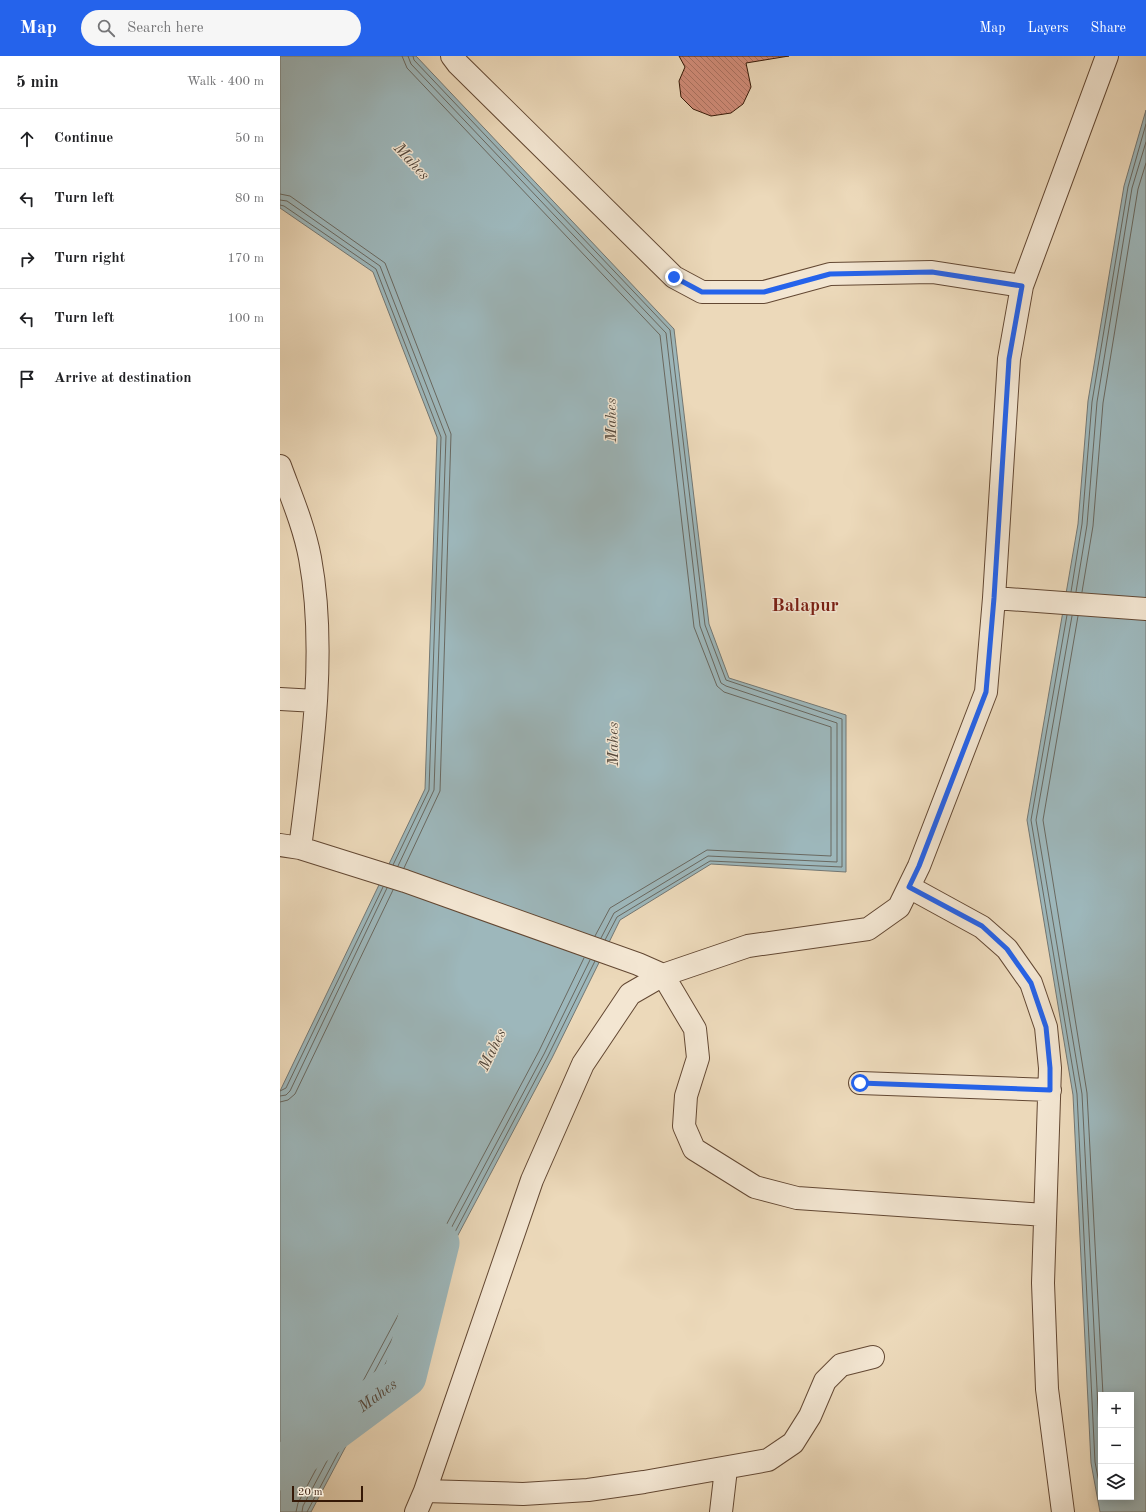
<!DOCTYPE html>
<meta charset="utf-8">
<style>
body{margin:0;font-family:"Old Standard TT",serif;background:#f6f6f6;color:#202124}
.controls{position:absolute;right:12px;bottom:12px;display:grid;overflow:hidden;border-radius:0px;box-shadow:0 2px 10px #0003}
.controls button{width:36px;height:36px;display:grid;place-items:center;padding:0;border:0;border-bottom:1px solid #e0e0e0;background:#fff;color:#202124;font:20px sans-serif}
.scale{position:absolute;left:12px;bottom:10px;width:71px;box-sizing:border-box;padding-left:4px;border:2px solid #351806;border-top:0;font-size:11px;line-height:14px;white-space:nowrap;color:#351806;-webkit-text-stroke:3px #f3e6d2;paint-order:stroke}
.stop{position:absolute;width:12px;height:12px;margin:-9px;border:3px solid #2563eb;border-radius:50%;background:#fff}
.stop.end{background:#2563eb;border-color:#fff;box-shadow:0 1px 4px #0008}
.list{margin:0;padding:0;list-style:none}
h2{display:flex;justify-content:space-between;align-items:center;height:52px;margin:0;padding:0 16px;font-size:17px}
h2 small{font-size:13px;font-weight:400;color:#757577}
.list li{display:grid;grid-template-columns:26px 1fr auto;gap:12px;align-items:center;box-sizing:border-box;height:60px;padding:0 16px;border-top:1px solid #e0e0e0}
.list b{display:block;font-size:15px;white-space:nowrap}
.list em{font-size:13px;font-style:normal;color:#757577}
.icon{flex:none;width:22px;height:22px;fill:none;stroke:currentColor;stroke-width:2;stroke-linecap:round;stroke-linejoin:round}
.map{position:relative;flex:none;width:866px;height:1456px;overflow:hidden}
header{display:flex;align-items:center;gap:24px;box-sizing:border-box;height:56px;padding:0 20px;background:#2563eb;color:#fff}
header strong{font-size:19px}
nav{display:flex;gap:22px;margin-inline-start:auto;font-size:14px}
.search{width:280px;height:36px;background:#f6f6f6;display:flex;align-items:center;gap:10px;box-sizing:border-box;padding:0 14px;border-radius:22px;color:#757577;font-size:15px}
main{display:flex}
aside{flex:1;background:#fff}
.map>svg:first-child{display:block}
.water{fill:#9db7bb;stroke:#737773;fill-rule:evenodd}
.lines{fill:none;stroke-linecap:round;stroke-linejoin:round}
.shore{stroke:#696860;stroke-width:1}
.river{stroke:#9db7bb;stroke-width:43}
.building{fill:url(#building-back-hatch);stroke:#351806}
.minor-casing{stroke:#634833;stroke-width:24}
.minor{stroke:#f3e6d2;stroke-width:22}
.route{stroke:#2563eb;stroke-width:5}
.labels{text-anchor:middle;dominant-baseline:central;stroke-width:3;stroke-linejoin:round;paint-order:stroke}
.water-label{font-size:16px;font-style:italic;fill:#54483c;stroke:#f3e6d2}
.district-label{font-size:19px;font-weight:bold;fill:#7a1f14;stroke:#f3e6d2}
</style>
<header>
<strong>Map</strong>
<div class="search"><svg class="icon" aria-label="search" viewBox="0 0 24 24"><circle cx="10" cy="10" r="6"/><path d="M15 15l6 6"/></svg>Search here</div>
<nav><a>Map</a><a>Layers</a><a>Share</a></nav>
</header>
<main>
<aside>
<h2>5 min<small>Walk · 400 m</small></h2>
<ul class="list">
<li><svg class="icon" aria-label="ahead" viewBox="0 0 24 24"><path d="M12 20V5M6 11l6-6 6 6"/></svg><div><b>Continue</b></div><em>50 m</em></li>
<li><svg class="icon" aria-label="left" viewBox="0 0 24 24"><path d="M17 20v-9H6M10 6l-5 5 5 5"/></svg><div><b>Turn left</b></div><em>80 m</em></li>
<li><svg class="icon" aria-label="right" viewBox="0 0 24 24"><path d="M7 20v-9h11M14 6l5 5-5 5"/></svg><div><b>Turn right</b></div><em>170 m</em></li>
<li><svg class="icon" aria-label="left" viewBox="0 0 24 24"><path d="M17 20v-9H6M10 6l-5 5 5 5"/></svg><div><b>Turn left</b></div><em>100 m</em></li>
<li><svg class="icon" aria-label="arrive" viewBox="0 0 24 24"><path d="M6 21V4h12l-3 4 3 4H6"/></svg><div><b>Arrive at destination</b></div></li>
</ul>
</aside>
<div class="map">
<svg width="866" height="1456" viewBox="0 0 866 1456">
<defs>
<pattern id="building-back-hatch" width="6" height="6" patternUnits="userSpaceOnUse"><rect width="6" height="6" fill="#d08b78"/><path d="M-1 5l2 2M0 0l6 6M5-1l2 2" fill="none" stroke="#aa7160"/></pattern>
</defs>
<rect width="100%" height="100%" fill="#ecd9ba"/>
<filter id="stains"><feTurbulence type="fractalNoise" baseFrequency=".005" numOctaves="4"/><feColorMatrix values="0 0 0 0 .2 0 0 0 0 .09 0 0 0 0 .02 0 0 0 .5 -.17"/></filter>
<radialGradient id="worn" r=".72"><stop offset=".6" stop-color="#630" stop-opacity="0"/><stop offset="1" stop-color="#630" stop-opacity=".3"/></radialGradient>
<!-- water -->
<path class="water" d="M0 0H136L394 273 429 568 449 622 566 659V816L431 808 340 864 272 1002 31 1456H0V1035L145 733 157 381 93 216 0 152Z
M866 54V1456H820L811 1407 793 1039 747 764 798 468 808 345 844 130ZM821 1339H851V1441H821Z"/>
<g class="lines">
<!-- shore -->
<path class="shore" d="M122 0 127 12 380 279 414 571 437 630 444 636 551 671V800L427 794 330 852 315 880
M128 0 131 8 386 277 420 570 441 627 446 630 557 667V806L428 800 334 857 321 882
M133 0 134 4 390 274 425 569 446 624 562 663V811L430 805 337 861 325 884
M0 138 10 140 105 207 171 378 160 735 124 812
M0 144 7 145 100 210 166 380 154 734 118 810
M0 149 4 150 96 213 161 381 149 734 113 809
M791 536 802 468 812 346 848 131 866 68
M796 536 807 469 817 346 852 132 866 86
M802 536 813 470 823 347 858 133 866 107
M787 559 751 764 797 1038 815 1406 821 1437
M792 560 756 764 802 1038 821 1411
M798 560 763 764 807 1037 823 1339
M0 1035 6 1032 103 831
M0 1040 6 1039 10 1035 107 832
M0 1046 8 1044 15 1038 113 834
M16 1456 18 1447 259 995 304 902
M22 1456 23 1450 264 998 310 904
M27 1456 268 1000 315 905"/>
<!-- river -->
<path class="river" id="s1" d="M0 1413 125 1320 158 1187"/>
</g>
<!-- building -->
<path class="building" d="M399 0H509L466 7 471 31 463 48 451 57 431 60 413 53 401 41 399 25 405 11Z"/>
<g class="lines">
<defs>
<path id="minor" d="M172 0 178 8 394 221 422 236H484L550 218 652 216 742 230
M0 410C11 440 24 470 30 502 47 594 32 700 20 792
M714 542 866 553
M0 643 36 645
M0 789 20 792 125 825 358 908 383 919 415 973 418 1002 406 1040 404 1070 414 1093 475 1131 517 1142 765 1159
M629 831 702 871 727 893 751 927 766 971 770 1012 763 1227 767 1333 783 1456
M580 1027 770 1034
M145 1435 243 1438 308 1434 364 1426 488 1404 513 1387 530 1360 545 1325 561 1309 593 1301
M136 1456 145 1435 252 1124 303 1008 350 938 383 919 468 890 588 873 619 851 639 810 706 636 714 542 729 303 742 230 827 0
M441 1456 446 1413"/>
</defs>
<!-- minor casing -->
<use href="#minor" class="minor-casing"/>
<!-- minor -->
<use href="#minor" class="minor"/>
</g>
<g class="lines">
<!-- route -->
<path class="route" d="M394 221 422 236H484L550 218 652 216 742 230 729 303 714 542 706 636 639 810 629 831 702 870 727 893 751 927 766 971 770 1012V1034L580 1027"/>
</g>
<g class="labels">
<!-- water labels -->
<g class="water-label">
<text transform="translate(131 106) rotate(47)">Mahes</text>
<text transform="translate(332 364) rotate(-90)">Mahes</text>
<text transform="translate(334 688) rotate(-90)">Mahes</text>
<text transform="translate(213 994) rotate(-64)">Mahes</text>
<text stroke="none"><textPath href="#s1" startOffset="122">Mahes</textPath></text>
</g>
<!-- district labels -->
<g class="district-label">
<text x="525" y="550">Balapur</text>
</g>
</g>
<rect width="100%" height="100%" filter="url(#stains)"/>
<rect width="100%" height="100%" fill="url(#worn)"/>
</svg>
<div class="controls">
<button>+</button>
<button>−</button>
<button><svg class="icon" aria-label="layers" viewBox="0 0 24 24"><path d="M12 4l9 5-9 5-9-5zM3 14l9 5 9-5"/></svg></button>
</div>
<div class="scale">20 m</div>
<div class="stop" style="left:580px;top:1027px"></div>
<div class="stop end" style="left:394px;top:221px"></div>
</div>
</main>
